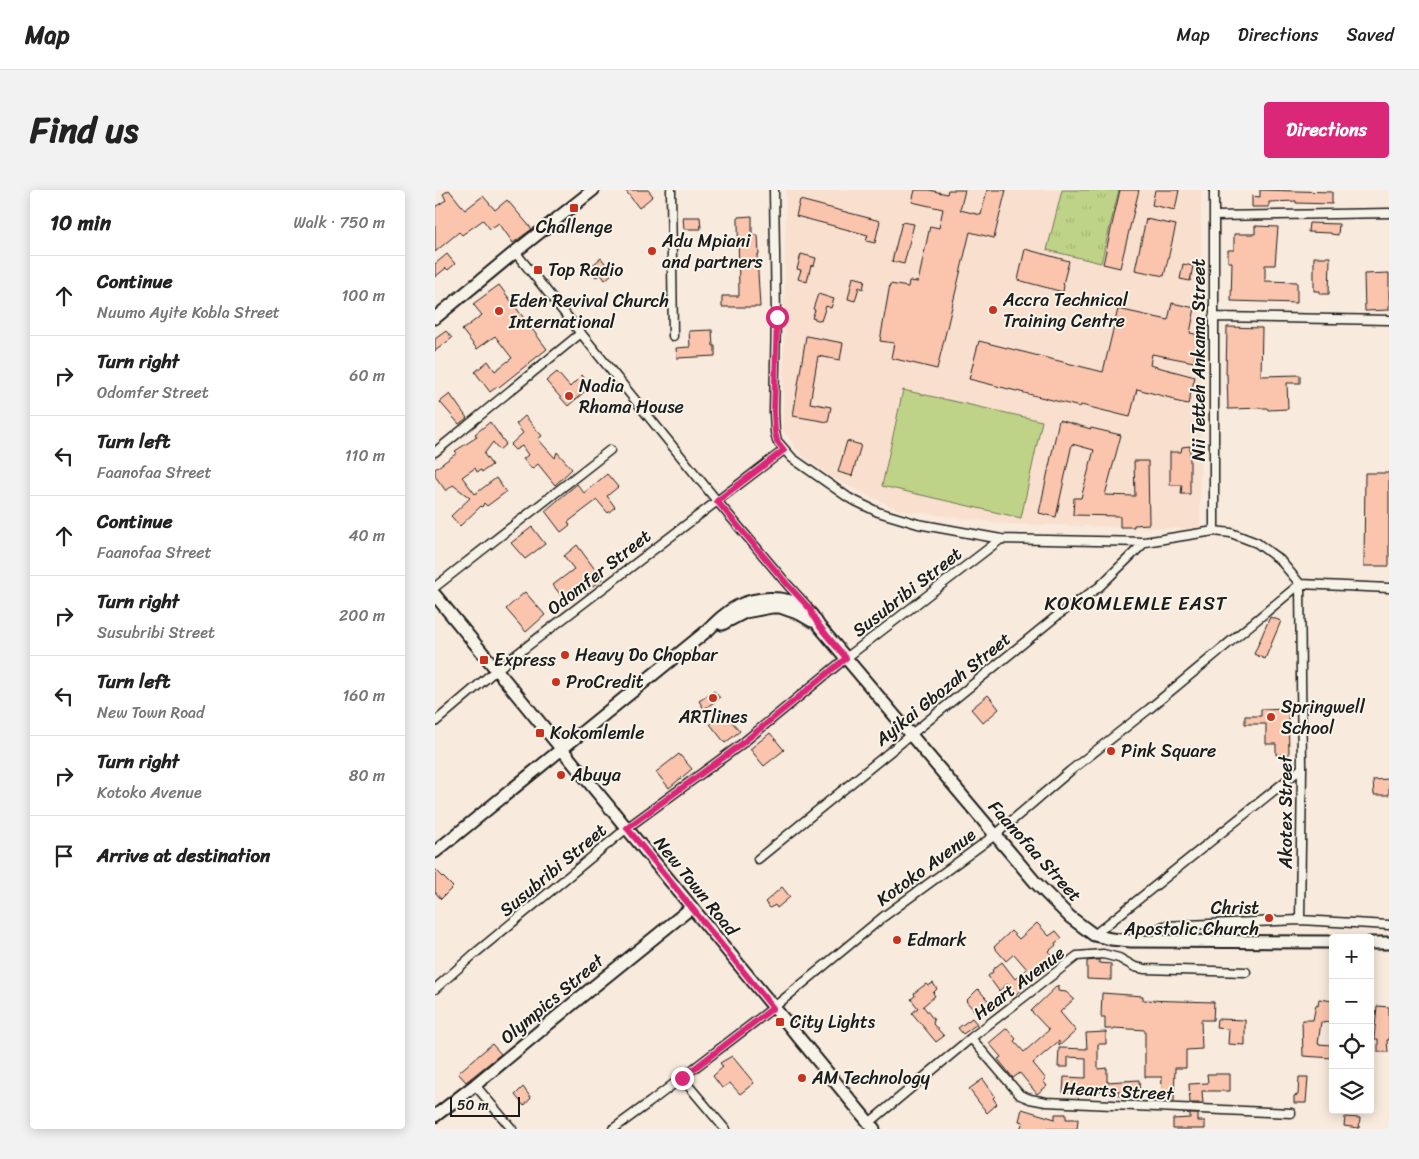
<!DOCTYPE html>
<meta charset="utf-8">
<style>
body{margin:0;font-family:Sriracha,sans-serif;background:#f2f2f2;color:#222}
.controls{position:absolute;right:15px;bottom:15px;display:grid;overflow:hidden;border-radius:5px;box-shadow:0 2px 12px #0003}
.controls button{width:45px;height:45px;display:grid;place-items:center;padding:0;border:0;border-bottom:1px solid #e0e0e0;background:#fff;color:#222;font:25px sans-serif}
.scale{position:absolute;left:15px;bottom:12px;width:70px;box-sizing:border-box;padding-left:5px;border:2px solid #1c1c1c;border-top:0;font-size:14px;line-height:18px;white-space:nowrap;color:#1c1c1c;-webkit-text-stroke:4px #f7f3e8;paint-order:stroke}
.stop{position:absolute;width:15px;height:15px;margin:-11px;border:4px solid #db2777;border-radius:50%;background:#fff}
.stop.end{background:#db2777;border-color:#fff;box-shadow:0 1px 5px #0008}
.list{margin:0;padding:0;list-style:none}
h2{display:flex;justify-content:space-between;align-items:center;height:65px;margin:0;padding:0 20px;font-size:21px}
h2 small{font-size:16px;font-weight:400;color:#767676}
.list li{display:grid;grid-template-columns:32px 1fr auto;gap:15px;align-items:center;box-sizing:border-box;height:80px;padding:0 20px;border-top:1px solid #e0e0e0}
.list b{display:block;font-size:19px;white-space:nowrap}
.list p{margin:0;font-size:16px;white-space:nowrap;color:#767676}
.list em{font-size:16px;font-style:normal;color:#767676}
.icon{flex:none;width:28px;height:28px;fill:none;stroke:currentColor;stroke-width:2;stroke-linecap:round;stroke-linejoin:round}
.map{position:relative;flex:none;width:954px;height:939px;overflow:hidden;border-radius:5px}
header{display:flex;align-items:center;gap:30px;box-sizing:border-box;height:70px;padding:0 25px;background:#fff;border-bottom:1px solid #e0e0e0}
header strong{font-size:24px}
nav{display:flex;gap:28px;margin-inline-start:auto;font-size:18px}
.intro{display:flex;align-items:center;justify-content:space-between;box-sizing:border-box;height:120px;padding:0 30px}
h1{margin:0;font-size:35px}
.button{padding:12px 22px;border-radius:5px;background:#db2777;color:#fff;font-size:18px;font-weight:700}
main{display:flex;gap:30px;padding:0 30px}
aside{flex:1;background:#fff;border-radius:5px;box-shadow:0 2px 12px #0003}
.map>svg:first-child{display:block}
.built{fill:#f9dfce}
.grass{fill:url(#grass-tufts);stroke:#6e7852}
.pitch{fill:#bfd388;stroke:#6e7852}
.building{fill:#fbc5ad;stroke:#1c1c1c}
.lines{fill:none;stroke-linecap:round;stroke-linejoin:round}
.street-casing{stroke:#1c1c1c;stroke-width:11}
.secondary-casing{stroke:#1c1c1c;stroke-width:15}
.street{stroke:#f7f3e8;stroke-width:8}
.secondary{stroke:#f7f3e8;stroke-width:11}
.route{stroke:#db2777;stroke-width:6}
.poi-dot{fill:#c8321e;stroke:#f7f3e8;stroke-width:2}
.labels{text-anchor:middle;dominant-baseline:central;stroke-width:4;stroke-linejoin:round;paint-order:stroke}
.poi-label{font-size:18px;fill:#1c1c1c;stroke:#f7f3e8;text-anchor:start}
.street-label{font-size:18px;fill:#1c1c1c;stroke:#f7f3e8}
.neighbourhood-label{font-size:19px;letter-spacing:1px;fill:#1c1c1c;stroke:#f7f3e8}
</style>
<header>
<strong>Map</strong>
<nav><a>Map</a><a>Directions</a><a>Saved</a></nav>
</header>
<div class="intro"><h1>Find us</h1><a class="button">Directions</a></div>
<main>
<aside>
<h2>10 min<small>Walk · 750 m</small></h2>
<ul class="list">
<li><svg class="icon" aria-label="ahead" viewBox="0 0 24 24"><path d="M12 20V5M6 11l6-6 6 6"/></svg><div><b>Continue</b><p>Nuumo Ayite Kobla Street</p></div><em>100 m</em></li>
<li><svg class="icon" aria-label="right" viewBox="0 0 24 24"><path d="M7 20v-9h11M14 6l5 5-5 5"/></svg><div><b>Turn right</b><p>Odomfer Street</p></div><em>60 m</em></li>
<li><svg class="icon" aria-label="left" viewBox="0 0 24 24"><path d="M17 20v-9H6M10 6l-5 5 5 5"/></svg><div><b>Turn left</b><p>Faanofaa Street</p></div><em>110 m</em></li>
<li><svg class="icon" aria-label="ahead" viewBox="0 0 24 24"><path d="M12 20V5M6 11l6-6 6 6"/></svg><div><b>Continue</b><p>Faanofaa Street</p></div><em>40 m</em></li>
<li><svg class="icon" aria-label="right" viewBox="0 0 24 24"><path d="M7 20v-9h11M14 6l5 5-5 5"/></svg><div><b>Turn right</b><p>Susubribi Street</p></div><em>200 m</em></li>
<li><svg class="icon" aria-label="left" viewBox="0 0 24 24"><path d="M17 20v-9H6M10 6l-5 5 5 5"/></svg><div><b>Turn left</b><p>New Town Road</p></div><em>160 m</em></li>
<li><svg class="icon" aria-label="right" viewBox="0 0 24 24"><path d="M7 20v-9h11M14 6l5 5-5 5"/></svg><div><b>Turn right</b><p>Kotoko Avenue</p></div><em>80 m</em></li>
<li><svg class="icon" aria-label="arrive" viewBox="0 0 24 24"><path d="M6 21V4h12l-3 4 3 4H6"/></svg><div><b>Arrive at destination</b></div></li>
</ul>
</aside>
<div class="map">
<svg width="954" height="939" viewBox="0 0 954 939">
<defs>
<pattern id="grass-tufts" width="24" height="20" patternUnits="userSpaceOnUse" patternTransform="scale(1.25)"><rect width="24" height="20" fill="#bfd388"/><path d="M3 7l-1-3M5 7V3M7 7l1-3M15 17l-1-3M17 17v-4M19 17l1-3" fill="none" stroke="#a4b575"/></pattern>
</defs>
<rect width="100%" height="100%" fill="#f8eadc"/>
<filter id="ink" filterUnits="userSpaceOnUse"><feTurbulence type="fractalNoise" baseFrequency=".02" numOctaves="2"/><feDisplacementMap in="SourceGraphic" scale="10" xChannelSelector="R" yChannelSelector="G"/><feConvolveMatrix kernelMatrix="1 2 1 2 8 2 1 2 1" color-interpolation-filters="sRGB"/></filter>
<g filter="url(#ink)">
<!-- built -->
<path class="built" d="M351 0H766L765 339 572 334 464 320 397 288 367 265 348 240Z"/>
<!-- grass -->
<path class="grass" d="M627 0H684L666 73 612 60Z"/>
<!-- pitch -->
<path class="pitch" d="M468 200 607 231 586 328 447 296Z"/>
<!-- building -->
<path class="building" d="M14 0 30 20 48 6 60 20 72 10 97 39 78 53 64 33 55 39 48 30 27 45 24 42 0 62V17L11 10 8 4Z
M190 0H213L218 6 204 18Z
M480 0H494L512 4 513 0H530L525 20 546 25 552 0H571L559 48 535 42 502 179 456 168 459 153 445 151 455 94 473 97 474 91 483 92 495 36 504 38 508 19 477 12Z
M685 0H704L685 78 668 74Z
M720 0H744L740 20 717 15Z
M825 0 897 2V14L861 13V11L834 12V17H817V6L825 7Z
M365 10 445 31 440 53 431 51 433 45 361 26Z
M317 26V45H323L324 65H322L325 117H287V106H304L303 27Z
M248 27H265L266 39H249Z
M711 29 741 35 729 86 700 80Z
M467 32 479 34 469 74 457 71Z
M874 33 904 34 903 45 896 44V43L873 42Z
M820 36 843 37 840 75H830V91L862 92V113L796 111 797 72H793V60H799V44H820Z
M590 59 634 71 628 94 629 95 628 102 583 90Z
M12 64 20 74 13 80 11 78 0 87V74Z
M366 64 381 68 379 76 376 75 372 92 363 89 366 80 362 79Z
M879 67H895L894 104H885V101H879Z
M166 68 178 83 170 90 166 84 161 87 154 78Z
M748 74 758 76 755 91 745 89Z
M954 83V120L930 121 929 84Z
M418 87 430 90 428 99 424 97 420 111 413 109Z
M64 95 112 159 64 197 63 196 55 202 40 182 53 171 60 181 77 168 60 146 42 159 27 140 47 125 38 114Z
M383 104 399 109 396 118 391 116 386 131 377 128 380 120 378 119Z
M737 113 760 118 755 143 764 145 759 172 717 164 715 175 760 187 753 214 739 211V209L702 199 695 227 646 215 645 217 534 189 544 151 668 182 683 119 733 130Z
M792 137 827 138 826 186 865 185V193H852L853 219 833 220 832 218 793 219 792 184H791Z
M277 140 278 156H280V166L242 168 241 158 255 157 254 141Z
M11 141 17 148 0 161V149Z
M371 146 408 153 405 170 383 166 375 213 396 217 393 232 358 226Z
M122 182 135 197 147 185 156 196 133 216 111 191Z
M15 204 32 228 24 234 5 212Z
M90 226 107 246 103 249 120 268 122 262 137 279 120 295 103 274 97 279 88 269 93 265 87 256 80 260 75 255 88 243 81 234Z
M624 230 656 239V238L686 245 670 305 700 306 699 271H713L714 334 699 335V337H685V327L684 326 638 325 639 308H646L659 260 637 254 621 327 604 323Z
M55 232 71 254 64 260 58 252 49 264 57 275 47 282 46 280 42 282 40 278 27 287 40 304 61 288 71 302 52 316 49 313 47 317 46 316 25 336 16 326 35 308 18 295 11 301 0 286V279L22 263 20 261 42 247 40 244Z
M412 251 426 255 417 286 403 282Z
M755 256V304H746L747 295H735V262H746L747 257Z
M930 283H954V376H929Z
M172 284 183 297 172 306 180 317 173 323 162 310 133 332 135 335 126 342 110 321 142 294 149 303Z
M97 337 110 354 90 369 76 353Z
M142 355 167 389 154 399 152 396 131 412 118 395 139 379 129 366Z
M90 402 110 425 91 442 71 419Z
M835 427 846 431 830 469 819 464Z
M279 501 285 508 269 519 264 511Z
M553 505 564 519 548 533 536 519Z
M853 518 854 565H841V554H831V534H810V526H826V519Z
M288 522 305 541 290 553 275 534Z
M335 543 349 560 329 576 315 559Z
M244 564 257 579 234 598 221 582Z
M954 589V605H939L938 590Z
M0 679 18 697 6 709 0 702Z
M347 697 355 707 342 718 340 715 335 718 330 712Z
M602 733 614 746 621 741 627 748 620 753 621 755 614 761 617 765 606 775 608 777 587 795 589 798 581 804 572 794 564 801 553 786 558 782 557 780 567 772 580 789 592 779 579 764 571 771 559 757 576 741 584 749Z
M661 770H664V773L676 774V790L652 789V771Z
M498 793 502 799 498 803 500 806 488 816 499 830 498 834 509 846 501 852 477 823 483 818 476 809 480 806 479 803 491 794 493 796Z
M623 795V801L631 802 639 809 625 822 641 841 624 856V851L598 873 611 889 608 891 612 896 602 904 585 883 578 888 563 869 566 867 554 853 572 838 581 849 579 851 589 862 614 840 596 821Z
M543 799 557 815 544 826 531 811Z
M667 803 708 806V810L779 812 778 830H766L767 859 751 860V878H740L739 912H726L727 887H710V840L679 838V839H670V827H666Z
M884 809 898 811V833L886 832 883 854 898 855V868L868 866 867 830H878L881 815 883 816Z
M942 816 954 817V850H952L953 862H943V849H939Z
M537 828 542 834 528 844 523 838Z
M782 829 810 830V855L793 854 794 839 781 838Z
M671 842V854H663V879L672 878V892L704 890 705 905 684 906V901H644V904L628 903 629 887 651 888V868L633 867V877H623L624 858 652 859 651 843Z
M57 854 66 864 31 892 23 883Z
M297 866 319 893 305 904 295 893 287 898 278 886 288 877 285 873Z
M772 884H795V901H767L768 913H755L754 894 773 893Z
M864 887H873L871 913H859V906L863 905Z
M548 889 560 906 558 908 562 914 552 923 534 899Z
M88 897 96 908 89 916 80 905Z
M587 919 620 929V924H631V929H643L642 939H585L588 932 584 931Z
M755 924H763V931H770V939H738V929L755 928Z
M910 927 925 928 924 938 909 936Z"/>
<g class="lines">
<defs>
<path id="street" d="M236 0 238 146
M339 0 341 127 339 222 340 242 342 251 357 268 414 308 443 322 483 334 566 349 710 352 779 341 796 343 822 353 845 370 865 394 867 578 865 730
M779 26 954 23
M80 62 282 311 352 394 372 416
M778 127 954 130
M0 262 146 143
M779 341V0
M0 397 175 260
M0 532 61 480 349 260
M323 669 623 425 664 397 710 352
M659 745 867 578
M723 751 725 738 729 736 865 730 954 735
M0 799 38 765 192 638 304 556 411 468 566 349
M536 848 585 905 595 909 611 912 856 923
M247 888 290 939
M40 895 77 939
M434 933 536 848 642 766 668 764 684 768 700 777 710 779 811 782
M178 939 215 912 338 818 448 727 560 645 635 581 714 519 865 394 954 398"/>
<path id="secondary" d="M0 128 80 62 158 0
M0 405 439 939
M287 434 310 422 337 417H345L365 424 377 431
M0 662 273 440C282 431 291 422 303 416 321 407 348 405 367 416 375 421 379 428 384 436L600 692 635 727 659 745 676 749 696 751 898 752
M935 753H954
M0 926 40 895 147 806 256 718"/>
</defs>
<!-- street casing -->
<use href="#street" class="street-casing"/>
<!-- secondary casing -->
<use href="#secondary" class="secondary-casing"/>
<!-- street -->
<use href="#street" class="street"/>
<!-- secondary -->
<use href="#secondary" class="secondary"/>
</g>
</g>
<g class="lines" filter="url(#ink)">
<!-- route -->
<path class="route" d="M247 888 338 818 192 638 304 556 411 468C403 458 377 431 376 420L352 394 282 311 349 260 342 251 340 242 339 222 342 127"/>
</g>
<!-- markers -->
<g class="poi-dot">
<rect x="134" y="13" width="10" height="10" rx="2.5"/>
<circle cx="217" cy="61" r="5"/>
<rect x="98" y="75" width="10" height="10" rx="2.5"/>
<circle cx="558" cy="120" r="5"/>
<circle cx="64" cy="121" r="5"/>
<circle cx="134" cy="206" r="5"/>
<circle cx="130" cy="465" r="5"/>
<rect x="44" y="465" width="10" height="10" rx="2.5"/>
<circle cx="121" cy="492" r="5"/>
<circle cx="278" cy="508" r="5"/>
<circle cx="836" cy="527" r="5"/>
<rect x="100" y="538" width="10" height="10" rx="2.5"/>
<circle cx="676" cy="561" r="5"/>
<circle cx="126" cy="585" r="5"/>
<circle cx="834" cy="728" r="5"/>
<circle cx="462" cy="750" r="5"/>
<rect x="340" y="827" width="10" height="10" rx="2.5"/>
<circle cx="367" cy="888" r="5"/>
</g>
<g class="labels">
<!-- poi labels -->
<g class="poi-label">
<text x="139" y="37" text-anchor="middle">Challenge</text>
<text x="227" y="51">Adu Mpiani<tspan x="227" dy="21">and partners</tspan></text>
<text x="113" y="80">Top Radio</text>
<text x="568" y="110">Accra Technical<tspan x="568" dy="21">Training Centre</tspan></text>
<text x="74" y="111">Eden Revival Church<tspan x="74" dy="21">International</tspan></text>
<text x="144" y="196">Nadia<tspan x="144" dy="21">Rhama House</tspan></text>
<text x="140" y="465">Heavy Do Chopbar</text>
<text x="59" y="470">Express</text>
<text x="131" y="492">ProCredit</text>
<text x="846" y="517">Springwell<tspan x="846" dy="21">School</tspan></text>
<text x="278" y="527" text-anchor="middle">ARTlines</text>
<text x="115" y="543">Kokomlemle</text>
<text x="686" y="561">Pink Square</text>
<text x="136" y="585">Abuya</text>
<text x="824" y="718" text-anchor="end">Christ<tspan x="824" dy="21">Apostolic Church</tspan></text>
<text x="472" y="750">Edmark</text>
<text x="355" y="832">City Lights</text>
<text x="377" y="888">AM Technology</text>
</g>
<!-- street labels -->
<g class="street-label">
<text transform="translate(764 170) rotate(-90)">Nii Tetteh Ankama Street</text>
<text transform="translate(164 382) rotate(-38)">Odomfer Street</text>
<text transform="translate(472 402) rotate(-38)">Susubribi Street</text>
<text transform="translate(508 499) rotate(-39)">Ayikai Gbozah Street</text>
<text transform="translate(851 622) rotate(-90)">Akotex Street</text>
<text transform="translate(600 661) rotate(48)">Faanofaa Street</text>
<text transform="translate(491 677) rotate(-36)">Kotoko Avenue</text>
<text transform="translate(118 680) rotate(-40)">Susubribi Street</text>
<text transform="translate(261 696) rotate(51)">New Town Road</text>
<text transform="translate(584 793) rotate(-37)">Heart Avenue</text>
<text transform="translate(117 809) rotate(-40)">Olympics Street</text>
<text transform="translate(683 901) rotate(3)">Hearts Street</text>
</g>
<!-- neighbourhood labels -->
<g class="neighbourhood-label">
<text x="701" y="413">KOKOMLEMLE EAST</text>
</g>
</g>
</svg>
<div class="controls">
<button>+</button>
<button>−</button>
<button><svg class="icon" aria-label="locate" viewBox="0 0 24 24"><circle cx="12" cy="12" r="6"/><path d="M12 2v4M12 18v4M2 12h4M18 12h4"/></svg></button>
<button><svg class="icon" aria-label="layers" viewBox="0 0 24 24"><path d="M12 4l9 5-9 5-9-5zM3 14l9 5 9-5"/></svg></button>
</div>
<div class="scale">50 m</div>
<div class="stop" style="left:342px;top:127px"></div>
<div class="stop end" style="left:247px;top:888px"></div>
</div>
</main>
